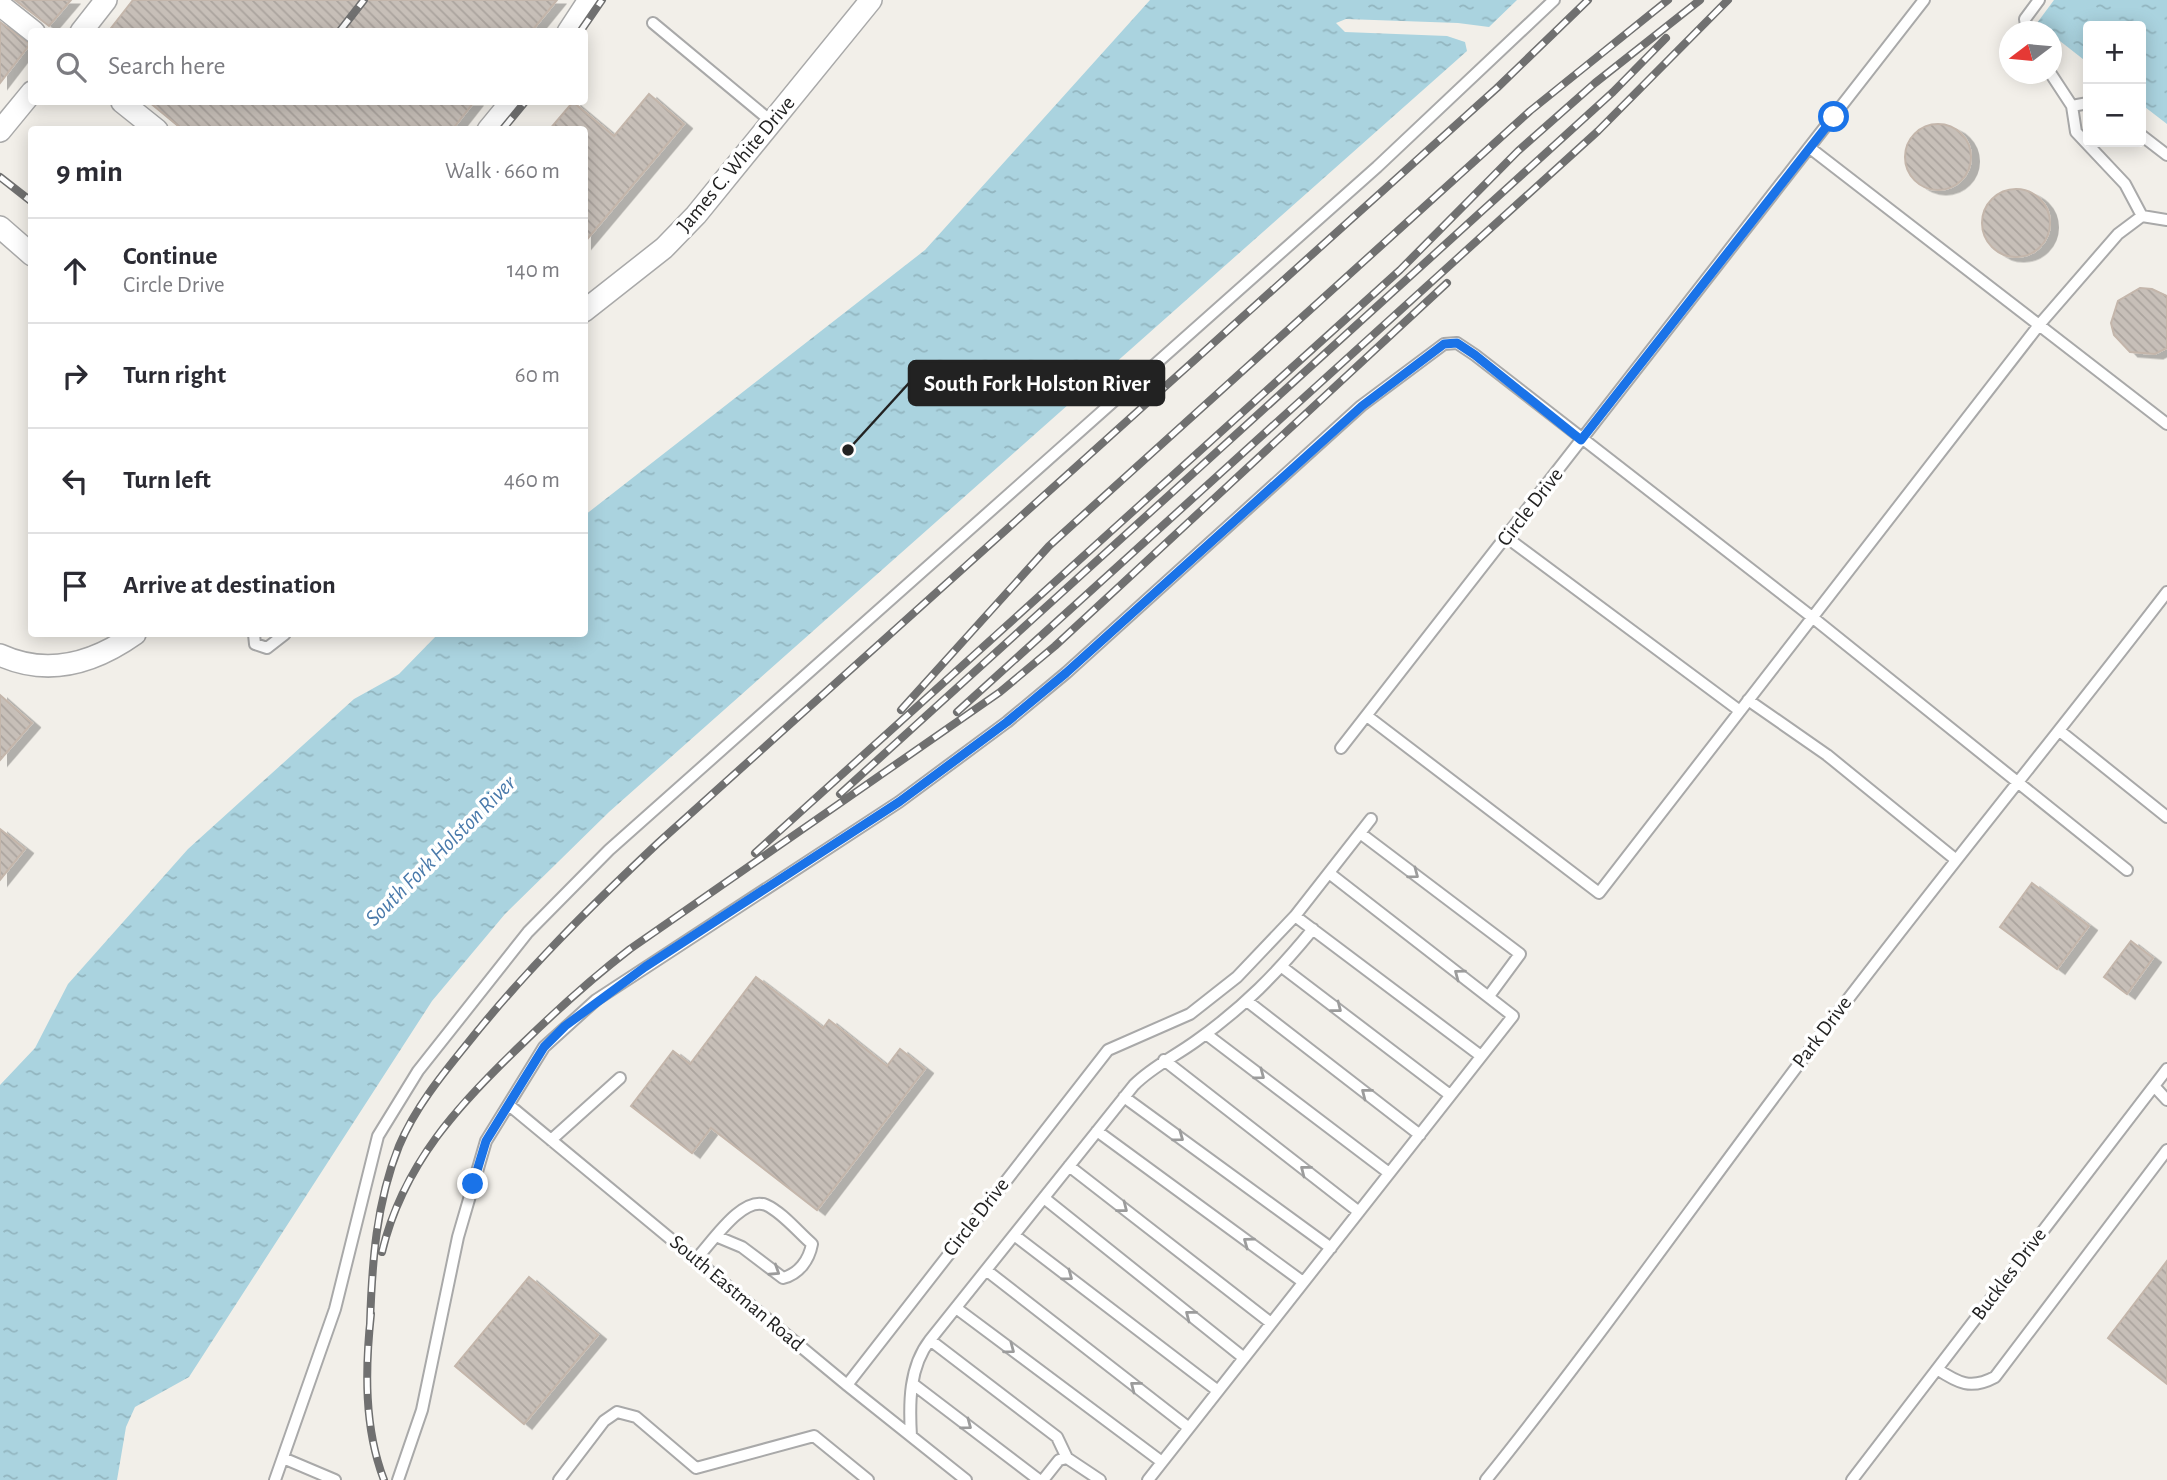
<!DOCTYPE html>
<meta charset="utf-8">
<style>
body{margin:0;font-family:"Alegreya Sans",sans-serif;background:#f2f2f3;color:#2b2b33}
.controls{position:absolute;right:21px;top:21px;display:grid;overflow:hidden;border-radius:7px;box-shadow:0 4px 18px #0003}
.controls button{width:63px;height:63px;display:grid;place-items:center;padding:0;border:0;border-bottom:2px solid #e1e1e2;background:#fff;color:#2b2b33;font:35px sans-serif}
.compass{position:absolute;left:1999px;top:21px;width:63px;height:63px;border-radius:50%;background:#fff;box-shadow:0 4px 18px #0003;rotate:254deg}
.stop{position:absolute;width:21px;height:21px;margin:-16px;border:5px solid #1a73e8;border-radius:50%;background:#fff}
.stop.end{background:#1a73e8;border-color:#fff;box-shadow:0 2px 7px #0008}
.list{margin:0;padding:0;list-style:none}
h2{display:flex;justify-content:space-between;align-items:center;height:91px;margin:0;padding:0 28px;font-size:30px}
h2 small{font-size:23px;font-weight:400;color:#7c7c81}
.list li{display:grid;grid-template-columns:46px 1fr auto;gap:21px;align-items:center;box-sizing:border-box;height:105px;padding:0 28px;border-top:2px solid #e1e1e2}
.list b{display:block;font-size:26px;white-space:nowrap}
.list p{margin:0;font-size:23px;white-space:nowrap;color:#7c7c81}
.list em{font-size:23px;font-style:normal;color:#7c7c81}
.icon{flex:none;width:38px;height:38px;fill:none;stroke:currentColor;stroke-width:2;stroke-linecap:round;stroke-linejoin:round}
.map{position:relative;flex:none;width:2167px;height:1480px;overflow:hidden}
.search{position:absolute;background:#fff;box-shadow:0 4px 18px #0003;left:28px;top:28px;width:560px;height:77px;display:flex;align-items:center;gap:18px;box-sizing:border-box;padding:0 24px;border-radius:7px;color:#7c7c81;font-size:26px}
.panel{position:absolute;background:#fff;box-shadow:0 4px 18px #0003;left:28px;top:126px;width:560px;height:511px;border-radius:7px}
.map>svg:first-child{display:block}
.water{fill:url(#water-ripples)}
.building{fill:url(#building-back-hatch);stroke:#c4b6ab;stroke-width:2;filter:url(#shadow)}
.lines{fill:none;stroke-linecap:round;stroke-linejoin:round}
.lane-casing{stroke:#a9a9a9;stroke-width:14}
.street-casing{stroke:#a9a9a9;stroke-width:24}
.lane{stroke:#fff;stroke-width:10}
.street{stroke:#fff;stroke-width:21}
.rail-casing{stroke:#707070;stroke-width:8}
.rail{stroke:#fff;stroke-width:5;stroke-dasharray:16;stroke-linecap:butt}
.oneway{stroke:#9c9c9c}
.route{stroke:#1a73e8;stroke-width:9}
.labels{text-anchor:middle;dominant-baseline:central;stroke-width:7;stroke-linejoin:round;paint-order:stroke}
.street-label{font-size:21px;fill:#222;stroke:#fff}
.water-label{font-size:23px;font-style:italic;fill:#4a7aab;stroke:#fff}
.leader{fill:none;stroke:#222;stroke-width:2.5}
.callout-dot{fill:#222;stroke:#fff;stroke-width:2.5}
.callout{fill:#222;stroke:#222;stroke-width:2.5}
.callout-label{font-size:23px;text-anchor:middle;font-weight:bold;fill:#fff}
</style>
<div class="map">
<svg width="2167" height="1480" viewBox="0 0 2167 1480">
<defs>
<pattern id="water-ripples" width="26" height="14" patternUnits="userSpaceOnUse" patternTransform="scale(1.75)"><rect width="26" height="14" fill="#aad3df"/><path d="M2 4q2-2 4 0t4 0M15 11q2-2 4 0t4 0" fill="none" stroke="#92b5bf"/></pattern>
<pattern id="building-back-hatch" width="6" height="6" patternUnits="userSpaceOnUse" patternTransform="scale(1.75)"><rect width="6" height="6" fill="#c7bfb8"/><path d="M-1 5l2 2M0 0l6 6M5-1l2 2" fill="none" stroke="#aba49e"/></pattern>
<filter id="shadow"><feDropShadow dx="8" dy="4.5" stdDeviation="0" flood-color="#0004"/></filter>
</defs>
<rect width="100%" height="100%" fill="#f2efe9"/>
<!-- water -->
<path class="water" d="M1150 0H1517L1489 27 1458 23 1346 19 1336 23 1345 32 1447 36 1465 42 1467 51 609 812 505 914 432 1001 189 1377 135 1407 126 1427 117 1480H0V1085L35 1048 68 984 188 849 354 699 399 674 438 634H584L585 515 925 250Z
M2054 0H2167V124L2141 104V26H2088V63L2037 23Z"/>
<!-- building -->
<path class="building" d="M15 0H71L49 26Z
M133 0H557L531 32H108Z
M0 22 30 44 0 83Z
M649 94 684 124 584 243V130H549L573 102 614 136Z
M149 102H474L452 130H183Z
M1905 157a33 33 0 1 1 66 0a33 33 0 1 1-66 0Z
M1982 223a34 34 0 1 1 68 0a34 34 0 1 1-68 0Z
M2140 288 2152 289 2167 296V348L2155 354 2130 352 2114 335 2111 323 2118 301Z
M0 695 32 723 0 760Z
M0 829 25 849 0 880Z
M2032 883 2089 926 2057 969 2000 927Z
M2131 941 2153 958 2127 994 2104 977Z
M756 977 823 1028 829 1020 887 1066 900 1049 925 1069 817 1210 711 1128 692 1153 631 1106 673 1051 690 1064Z
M2167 1261V1384L2108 1338Z
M529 1277 598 1335 524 1424 455 1366Z"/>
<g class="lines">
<defs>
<path id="lane" d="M653 23 772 122
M2027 32 2025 19 2039 0
M2051 74 2072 106 2076 132 2125 184 2142 216
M2072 106 2088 103
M2141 135 2167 155
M1810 148 2167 424
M1506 537 1740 711
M254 634 255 644 267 648 285 634
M1748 700 1827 755 1955 859
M1367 716 1599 893 2039 325 2118 234 2142 216 2167 220
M2061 732 2167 817
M1341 748 1924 0
M1360 833 1520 954 1489 996
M1295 916 1481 1056
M1282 967 1450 1095
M1247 1001 1420 1135
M1206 1034 1389 1173
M1164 1060 1359 1212
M2154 1086 2167 1100
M1124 1097 1331 1248
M509 1105 847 1385 966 1480
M1097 1131 1303 1282
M551 1140 620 1078
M1069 1166 1271 1323
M1044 1198 1244 1358
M1014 1235 1218 1391
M696 1259C711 1244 742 1195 766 1205 782 1212 799 1233 812 1244 809 1260 799 1274 783 1278L742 1247 718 1237
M986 1270 1189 1428
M956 1308 1162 1462
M930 1340 1057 1437 1067 1458
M1937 1369C1958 1383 1971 1390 1995 1377L2167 1150
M913 1384 1039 1480
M847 1385 1108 1050 1190 1014 1237 977 1295 916 1371 819
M911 1436C909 1403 909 1367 930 1340L1134 1085C1153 1066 1174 1057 1196 1041 1244 1007 1276 974 1313 929
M283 1458 335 1480
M275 1480 335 1309 378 1136 418 1071 528 932 609 850 1377 167 1554 0
M398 1480 422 1410 458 1237 486 1141 544 1047 596 1000 899 802 1007 722 1066 673 1361 406 1444 344 1457 343 1475 355 1812 617 2127 870
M559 1480 604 1421 617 1412 636 1417 696 1468 814 1436 868 1480
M1043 1480 1059 1460 1067 1458 1100 1480
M1148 1480 1513 1016 1329 873
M1486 1480C1600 1338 1704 1189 1814 1044 1929 891 2051 743 2167 592
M1852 1480 2167 1069"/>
<path id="street" d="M0 5 34 32
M81 32 106 0
M568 32 589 0
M122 102 157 130
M488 130 511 102
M0 131 32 92
M0 227 32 255
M584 311 664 248 696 215 871 0
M0 655C48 677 94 663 135 634"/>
</defs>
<!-- lane casing -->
<use href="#lane" class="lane-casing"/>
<!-- street casing -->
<use href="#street" class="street-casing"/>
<!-- lane -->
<use href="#lane" class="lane"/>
<!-- street -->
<use href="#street" class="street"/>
<defs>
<path id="rail" d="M339 32 364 0
M580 32 602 0
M502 130 525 102
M0 177 32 202
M901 710 1049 546 1530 111 1668 0
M957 712 1598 131 1728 0
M840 794 1613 92 1666 38
M755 853 1400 270 1518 151 1595 83 1700 0
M382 1252C403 1164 459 1104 522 1044 558 1009 591 979 630 949L1000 692 1055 646 1447 283
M371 1314C365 1369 364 1428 384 1480
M370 1324C372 1263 376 1203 399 1146 415 1108 441 1076 467 1044 525 971 591 906 658 843L1497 88 1588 0"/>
</defs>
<!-- rail casing -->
<use href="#rail" class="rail-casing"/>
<!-- rail -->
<use href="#rail" class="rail"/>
</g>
<!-- one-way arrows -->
<defs><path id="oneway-chevron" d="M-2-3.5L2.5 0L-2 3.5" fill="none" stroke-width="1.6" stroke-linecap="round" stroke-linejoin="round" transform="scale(1.75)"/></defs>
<g class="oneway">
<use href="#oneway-chevron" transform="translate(1414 874) rotate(37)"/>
<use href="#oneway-chevron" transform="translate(1459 974) rotate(-143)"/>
<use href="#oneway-chevron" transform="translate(1337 1008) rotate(38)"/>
<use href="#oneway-chevron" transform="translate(1260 1075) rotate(37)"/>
<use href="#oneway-chevron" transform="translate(1366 1093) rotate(-142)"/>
<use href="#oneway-chevron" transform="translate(1179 1137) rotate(36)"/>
<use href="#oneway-chevron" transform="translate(1305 1170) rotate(-142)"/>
<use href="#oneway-chevron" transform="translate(1123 1208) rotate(38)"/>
<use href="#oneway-chevron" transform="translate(1248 1242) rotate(-144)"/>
<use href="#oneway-chevron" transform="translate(775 1271) rotate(33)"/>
<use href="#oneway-chevron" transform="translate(1068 1276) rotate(37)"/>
<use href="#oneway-chevron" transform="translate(1190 1315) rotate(-142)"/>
<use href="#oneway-chevron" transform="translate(1010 1349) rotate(37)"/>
<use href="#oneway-chevron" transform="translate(1135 1386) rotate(-142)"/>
<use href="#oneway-chevron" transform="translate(967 1425) rotate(37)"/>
</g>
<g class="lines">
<!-- route -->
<path class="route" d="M473 1184 486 1141 544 1047 565 1026 645 967 899 802 1007 722 1066 673 1362 406 1444 344 1457 343 1475 355 1581 440 1834 117"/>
</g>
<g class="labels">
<!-- street labels -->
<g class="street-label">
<text transform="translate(736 164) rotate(-50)">James C. White Drive</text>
<text transform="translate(1530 507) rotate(-52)">Circle Drive</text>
<text transform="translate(1822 1032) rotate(-53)">Park Drive</text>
<text transform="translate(976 1217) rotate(-52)">Circle Drive</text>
<text transform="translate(2009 1274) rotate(-53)">Buckles Drive</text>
<text transform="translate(737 1293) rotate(40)">South Eastman Road</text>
</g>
<!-- water labels -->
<g class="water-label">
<text transform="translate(441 851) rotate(-45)">South Fork Holston River</text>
</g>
</g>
<!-- callouts -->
<path class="leader" d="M848 450L909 383"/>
<circle class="callout-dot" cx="848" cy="450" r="7"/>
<rect class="callout" x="909" y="361" width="255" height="44" rx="7"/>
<g class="callout-label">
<text x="1037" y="391">South Fork Holston River</text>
</g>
</svg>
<div class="controls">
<button>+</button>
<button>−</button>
</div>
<svg class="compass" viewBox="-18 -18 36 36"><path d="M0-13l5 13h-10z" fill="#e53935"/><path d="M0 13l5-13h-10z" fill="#7c7c81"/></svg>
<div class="stop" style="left:1834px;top:117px"></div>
<div class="stop end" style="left:473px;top:1184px"></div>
<div class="search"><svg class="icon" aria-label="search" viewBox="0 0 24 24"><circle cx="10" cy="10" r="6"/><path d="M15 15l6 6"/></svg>Search here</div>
<section class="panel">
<h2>9 min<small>Walk · 660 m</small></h2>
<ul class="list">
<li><svg class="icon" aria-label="ahead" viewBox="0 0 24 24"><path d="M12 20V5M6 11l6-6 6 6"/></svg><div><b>Continue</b><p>Circle Drive</p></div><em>140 m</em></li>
<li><svg class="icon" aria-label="right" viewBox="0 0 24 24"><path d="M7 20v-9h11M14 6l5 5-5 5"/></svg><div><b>Turn right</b></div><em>60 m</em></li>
<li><svg class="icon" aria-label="left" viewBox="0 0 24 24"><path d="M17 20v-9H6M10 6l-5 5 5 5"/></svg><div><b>Turn left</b></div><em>460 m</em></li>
<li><svg class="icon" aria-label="arrive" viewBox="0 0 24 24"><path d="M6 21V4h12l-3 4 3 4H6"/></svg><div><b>Arrive at destination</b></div></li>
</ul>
</section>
</div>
